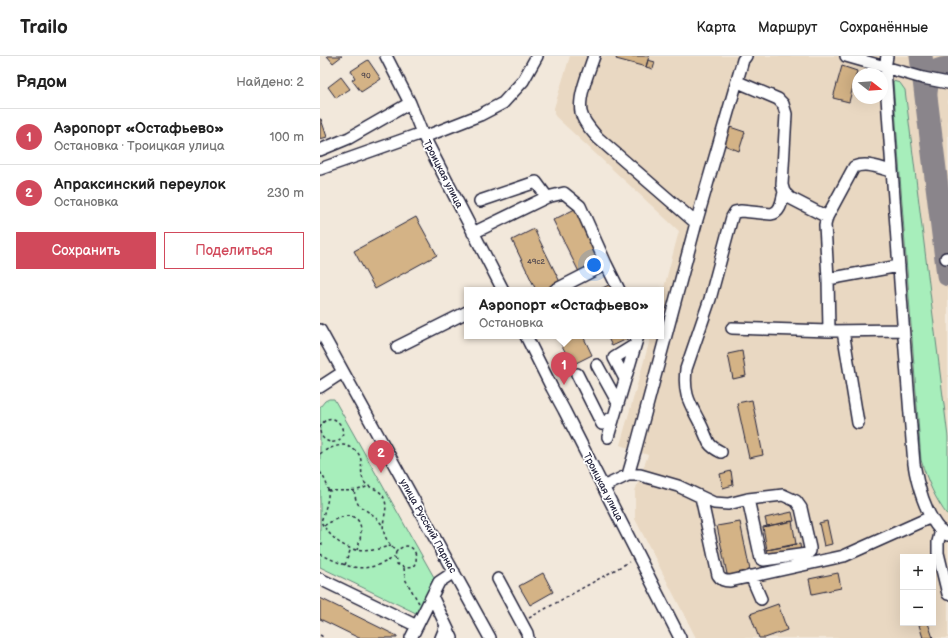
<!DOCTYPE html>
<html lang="ru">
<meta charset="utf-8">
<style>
body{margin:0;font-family:"Balsamiq Sans",sans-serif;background:#f6f6f6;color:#222}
.controls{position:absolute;right:12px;bottom:12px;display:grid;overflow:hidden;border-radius:0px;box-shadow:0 4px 16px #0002}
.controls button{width:36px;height:36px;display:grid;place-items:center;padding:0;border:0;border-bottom:1px solid #e0e0e0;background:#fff;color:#222;font:20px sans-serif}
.compass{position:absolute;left:532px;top:12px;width:36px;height:36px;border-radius:50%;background:#fff;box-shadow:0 4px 16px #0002;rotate:107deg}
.you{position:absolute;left:274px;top:209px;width:14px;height:14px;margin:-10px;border:3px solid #fff;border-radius:50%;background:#1a73e8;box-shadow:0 0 0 6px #1a73e833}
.badge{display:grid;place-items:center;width:26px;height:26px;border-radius:50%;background:#d1495b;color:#fff;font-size:13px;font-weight:700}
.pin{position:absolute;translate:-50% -33px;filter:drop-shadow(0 1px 2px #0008)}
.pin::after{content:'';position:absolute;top:21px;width:14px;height:12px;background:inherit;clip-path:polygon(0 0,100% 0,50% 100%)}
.popup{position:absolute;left:144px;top:231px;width:200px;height:52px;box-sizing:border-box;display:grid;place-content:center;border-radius:0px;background:#fff;filter:drop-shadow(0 1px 3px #0005);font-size:13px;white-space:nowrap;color:#767676}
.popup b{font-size:15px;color:#222}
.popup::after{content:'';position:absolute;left:50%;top:100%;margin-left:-8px;border:8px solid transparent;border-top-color:#fff}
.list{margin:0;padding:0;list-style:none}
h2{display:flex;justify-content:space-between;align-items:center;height:52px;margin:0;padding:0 16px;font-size:17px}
h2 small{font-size:13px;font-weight:400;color:#767676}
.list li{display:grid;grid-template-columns:26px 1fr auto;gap:12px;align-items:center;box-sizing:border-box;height:56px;padding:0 16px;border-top:1px solid #e0e0e0}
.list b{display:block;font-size:15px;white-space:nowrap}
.list p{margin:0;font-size:13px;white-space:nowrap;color:#767676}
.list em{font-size:13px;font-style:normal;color:#767676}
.actions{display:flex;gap:8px;padding:12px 16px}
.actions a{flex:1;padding:9px 0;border:1px solid #d1495b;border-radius:0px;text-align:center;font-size:14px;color:#d1495b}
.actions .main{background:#d1495b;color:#fff}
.map{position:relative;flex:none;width:628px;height:582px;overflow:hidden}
header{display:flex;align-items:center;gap:24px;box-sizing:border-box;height:56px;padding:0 20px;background:#fff;border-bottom:1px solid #e0e0e0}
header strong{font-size:19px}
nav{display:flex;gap:22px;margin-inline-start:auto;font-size:14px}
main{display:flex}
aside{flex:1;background:#fff}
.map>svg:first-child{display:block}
.built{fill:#e9d8c2;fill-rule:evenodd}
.green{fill:#a7eebb;stroke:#64887b}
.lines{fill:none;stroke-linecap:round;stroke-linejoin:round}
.taxiway{stroke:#8a858b;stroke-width:23}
.building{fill:#d4b386;stroke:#22223b}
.minor-casing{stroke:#22223b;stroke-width:14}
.path{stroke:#22223b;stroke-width:1.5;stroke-dasharray:3 3;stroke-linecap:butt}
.minor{stroke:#fff;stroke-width:11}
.labels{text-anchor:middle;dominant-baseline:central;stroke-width:3.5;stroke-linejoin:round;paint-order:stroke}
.number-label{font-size:8px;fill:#4e464e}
.street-label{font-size:10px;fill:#22223b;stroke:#fff}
</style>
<header>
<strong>Trailo</strong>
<nav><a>Карта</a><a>Маршрут</a><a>Сохранённые</a></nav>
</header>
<main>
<aside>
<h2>Рядом<small>Найдено: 2</small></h2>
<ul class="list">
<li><span class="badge">1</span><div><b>Аэропорт «Остафьево»</b><p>Остановка · Троицкая улица</p></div><em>100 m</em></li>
<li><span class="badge">2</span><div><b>Апраксинский переулок</b><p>Остановка</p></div><em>230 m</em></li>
</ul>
<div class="actions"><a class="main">Сохранить</a><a>Поделиться</a></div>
</aside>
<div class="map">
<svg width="628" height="582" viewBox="0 0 628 582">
<rect width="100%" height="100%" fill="#f2e8db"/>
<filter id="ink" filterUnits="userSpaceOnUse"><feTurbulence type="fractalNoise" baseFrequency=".025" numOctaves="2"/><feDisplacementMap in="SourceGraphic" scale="8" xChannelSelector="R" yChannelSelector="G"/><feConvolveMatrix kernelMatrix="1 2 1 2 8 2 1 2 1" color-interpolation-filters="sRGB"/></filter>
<g filter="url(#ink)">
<!-- built -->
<path class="built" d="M250 0H628V582H376L315 463V435L328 399 300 389 331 280H341V243L359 175 236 61 234 58V52ZM538 18H562V42H538ZM583 501H613V567H583Z"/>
<!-- green -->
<path class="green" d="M573 25 580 27 585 34 628 381V460C615 443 607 424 601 404Z
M9 343H14L115 523 98 558 0 511V351L5 345Z"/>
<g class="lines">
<!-- taxiway -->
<path class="taxiway" d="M601 0 628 219
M606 37C607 23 612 13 628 12"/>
</g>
<!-- building -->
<path class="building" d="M7 0H22L13 7Z
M297 0H329L326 11 296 3Z
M48 4 61 23 41 36 32 24 35 22 31 15Z
M328 4 335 6 333 13 326 11Z
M522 10 537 15 529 46 513 42Z
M21 21 30 33 16 42 8 31Z
M0 63H1L7 81 0 83Z
M410 71 425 76 419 95 404 89Z
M255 153 281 206 259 216 233 164Z
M96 161 117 199 55 233 34 195Z
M214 173 240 226 223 234H216L192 184Z
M291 228 294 234H278Z
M237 280H263L272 299 252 309Z
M287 280H314L292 290Z
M422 295 426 320 413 323 408 298Z
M432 344 443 399 429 402 417 347Z
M411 415 413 429 403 432 400 418Z
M472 456 474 465 447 470 445 462Z
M472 465 476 488 447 494 443 471Z
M507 465 512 488 504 490 499 467Z
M420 466 431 519 408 523 397 470Z
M480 488 481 497 449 502 447 494Z
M223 517 233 536 210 549 199 530Z
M518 517 521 532 492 538 489 523Z
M0 542 77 580V582H39L0 563Z
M458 548 467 574 445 582H439L430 558Z
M603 567H608L613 582H603L599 569Z"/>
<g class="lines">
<defs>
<path id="minor" d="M66 0 90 47 102 77 183 234
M274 0C269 15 258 40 261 56 263 66 272 75 278 82L376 167
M526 0 603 22 628 27
M567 0 565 12C574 144 583 276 594 408 597 428 606 459 620 474 622 476 626 478 628 479
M418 26 458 43 463 48 466 58 462 129 464 136 470 142 507 161
M104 81 160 59 183 47 203 25 217 0
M0 94 29 82 90 47
M0 113 102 77
M160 145 216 126 227 141
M153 177 227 141 244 137 260 150 286 208 235 234
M626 202H628
M286 208 299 234
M508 223 579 210
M412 272 509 275 583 274
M0 274 170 582
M509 275 508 223 505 169 507 161 534 111C547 106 559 112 572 115
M523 275 538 367
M206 280 232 332 244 354 360 582
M77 291 147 256
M277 309 298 347
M257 318 282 368 293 361
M305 323 294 302 315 289
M0 331 23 316
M288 381 318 280
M401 396C397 394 391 390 389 387 386 381 384 375 381 369 370 347 363 340 366 313L390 243 412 161 415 156 421 155 451 158C461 157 462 144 464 136
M308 419H320L358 430 394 447 408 448 428 443 463 439 476 445 481 452 490 492V495L487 498 444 504 441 503 428 443
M283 431 308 419 315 395 376 167 423 4 426 0
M381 441 398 519C401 524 404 525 410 525L524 500 611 461
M621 474 618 486V497L628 538
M431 520 441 543
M0 523 97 570 91 582
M178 523 207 577 208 582
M112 540 132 582
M97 570 119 526 134 516
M121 582 126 570"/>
</defs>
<!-- minor casing -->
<use href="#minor" class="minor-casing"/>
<!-- path -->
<path class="path" d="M0 372C11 346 36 381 14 386 7 387 1 382 0 375
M0 398C6 393 15 390 23 389 26 389 28 390 31 392 48 399 37 417 45 427 51 434 61 431 65 445 67 451 65 457 64 463 61 478 67 485 76 496L75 501 77 508C107 526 98 473 76 496
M0 416C14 435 7 446 1 466 13 485 29 498 53 494 59 493 65 491 71 490
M8 435C23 434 35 437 48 430
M34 435 36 444 38 448 41 451 56 461 63 470
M4 470C32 451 49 460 37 494
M0 487 4 489
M0 498C29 512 44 519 75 501
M25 509 31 492
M84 512 85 523 99 547
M209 562 309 506
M0 579 5 582"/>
<!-- minor -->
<use href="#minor" class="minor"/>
</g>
</g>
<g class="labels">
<!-- number labels -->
<g class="number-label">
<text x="46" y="19">90</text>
<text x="216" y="205">49с2</text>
</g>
<!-- street labels -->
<g class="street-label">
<text transform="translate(123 118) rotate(63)">Троицкая улица</text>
<text transform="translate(283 431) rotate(63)">Троицкая улица</text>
<text transform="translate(108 470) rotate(61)">улица Русский Парнас</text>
</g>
</g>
</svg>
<div class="controls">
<button>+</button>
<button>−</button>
</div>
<svg class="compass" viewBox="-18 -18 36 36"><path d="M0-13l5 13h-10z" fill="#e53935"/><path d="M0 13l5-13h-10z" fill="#767676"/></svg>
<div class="you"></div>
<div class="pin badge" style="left:244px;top:329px">1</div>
<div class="popup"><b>Аэропорт «Остафьево»</b>Остановка</div>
<div class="pin badge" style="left:61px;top:417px">2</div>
</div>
</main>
